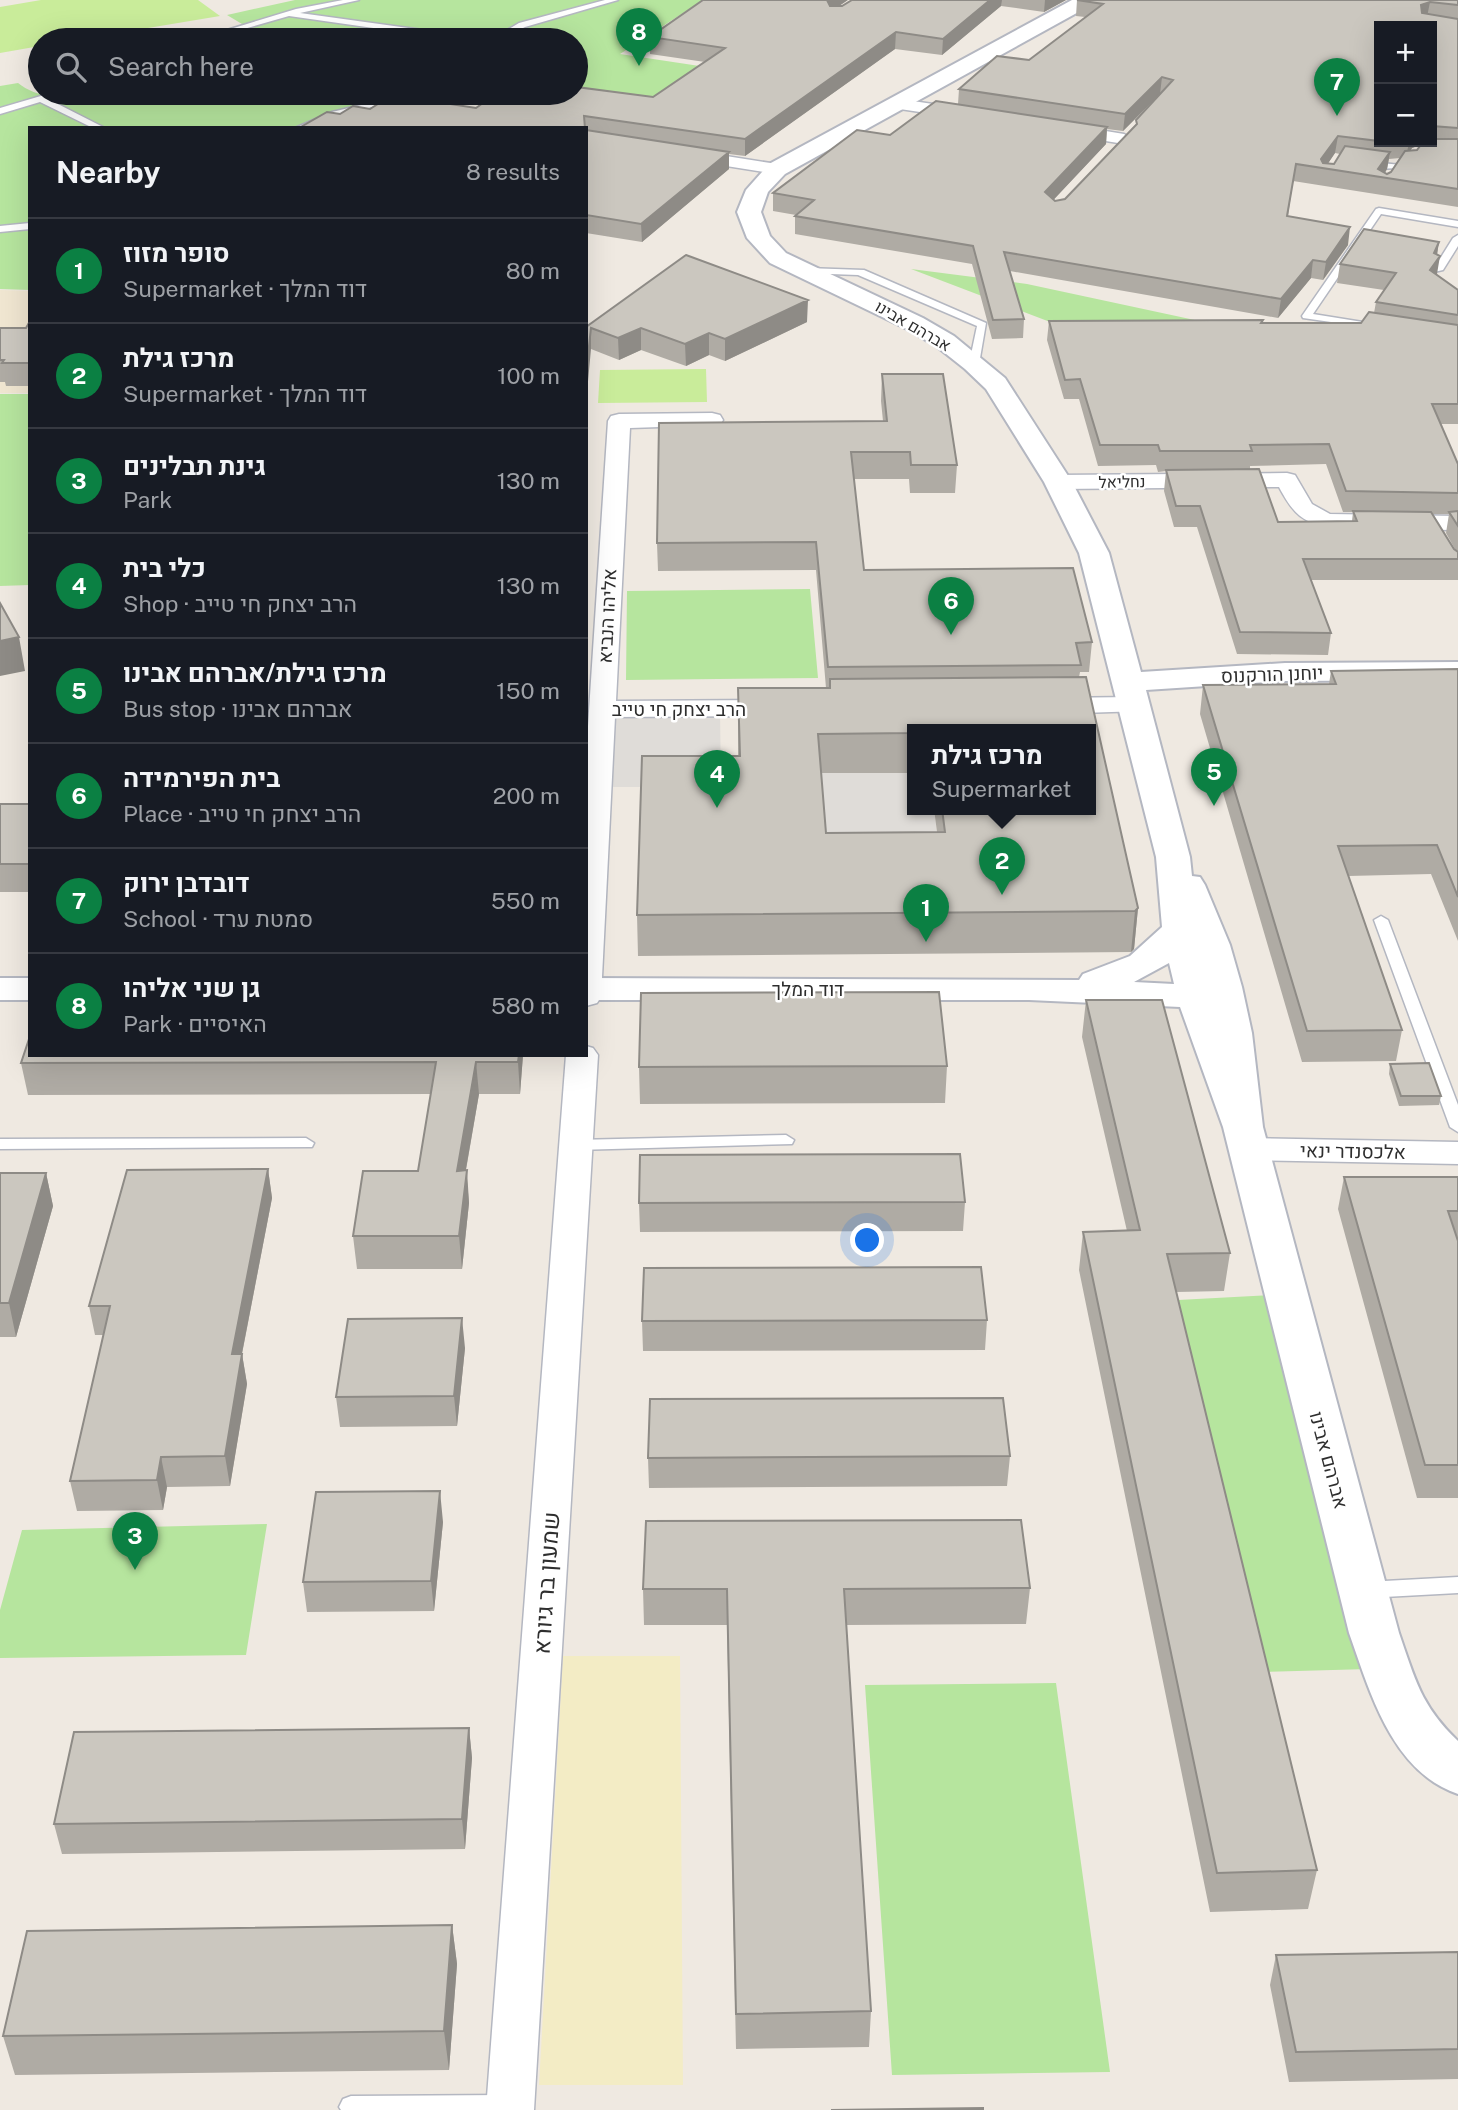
<!DOCTYPE html>
<meta charset="utf-8">
<style>
body{margin:0;font-family:"Public Sans",Heebo,sans-serif;background:#20242c;color:#f1f3f6}
.controls{position:absolute;right:21px;top:21px;display:grid;overflow:hidden;border-radius:0px;box-shadow:0 7px 28px #0002}
.controls button{width:63px;height:63px;display:grid;place-items:center;padding:0;border:0;border-bottom:2px solid #363941;background:#171b24;color:#f1f3f6;font:35px sans-serif}
.you{position:absolute;left:868px;top:1241px;width:24px;height:24px;margin:-18px;border:5px solid #fff;border-radius:50%;background:#1a73e8;box-shadow:0 0 0 10px #1a73e833}
.badge{display:grid;place-items:center;width:46px;height:46px;border-radius:50%;background:#0b8043;color:#fff;font-size:23px;font-weight:700}
.pin{position:absolute;translate:-50% -58px;filter:drop-shadow(0 2px 4px #0008)}
.pin::after{content:'';position:absolute;top:37px;width:24px;height:21px;background:inherit;clip-path:polygon(0 0,100% 0,50% 100%)}
.popup{position:absolute;left:907px;top:724px;width:189px;height:91px;box-sizing:border-box;display:grid;place-content:center;border-radius:0px;background:#171b24;filter:drop-shadow(0 2px 5px #0005);font-size:23px;white-space:nowrap;color:#9ea1a6}
.popup b{font-size:26px;color:#f1f3f6}
.popup::after{content:'';position:absolute;left:50%;top:100%;margin-left:-14px;border:14px solid transparent;border-top-color:#171b24}
.list{margin:0;padding:0;list-style:none}
h2{display:flex;justify-content:space-between;align-items:center;height:91px;margin:0;padding:0 28px;font-size:30px}
h2 small{font-size:23px;font-weight:400;color:#9ea1a6}
.list li{display:grid;grid-template-columns:46px 1fr auto;gap:21px;align-items:center;box-sizing:border-box;height:105px;padding:0 28px;border-top:2px solid #363941}
.list b{display:block;font-size:26px;white-space:nowrap}
.list p{margin:0;font-size:23px;white-space:nowrap;color:#9ea1a6}
.list em{font-size:23px;font-style:normal;color:#9ea1a6}
.icon{flex:none;width:38px;height:38px;fill:none;stroke:currentColor;stroke-width:2;stroke-linecap:round;stroke-linejoin:round}
.map{position:relative;flex:none;width:1458px;height:2110px;overflow:hidden}
.search{position:absolute;background:#171b24;box-shadow:0 7px 28px #0002;left:28px;top:28px;width:560px;height:77px;display:flex;align-items:center;gap:18px;box-sizing:border-box;padding:0 24px;border-radius:38px;color:#9ea1a6;font-size:26px}
.panel{position:absolute;background:#171b24;box-shadow:0 7px 28px #0002;left:28px;top:126px;width:560px;height:931px;border-radius:0px}
.map>svg:first-child{display:block}
.education{fill:#f0e6d1}
.green{fill:#b6e59e}
.sand{fill:#f3ecc5}
.pitch{fill:#c9ec9a}
.plaza{fill:#dfdcd8}
.lines{fill:none;stroke-linecap:round;stroke-linejoin:round}
.service-casing{stroke:#b4b7c1;stroke-width:3}
.minor-casing{stroke:#b4b7c1;stroke-width:3}
.tertiary-casing{stroke:#b4b7c1;stroke-width:4}
.service{fill:#fff;fill-rule:evenodd}
.minor{fill:#fff;fill-rule:evenodd}
.tertiary{fill:#fff;fill-rule:evenodd}
.wall{fill:#afaba4;fill-rule:evenodd}
.shaded-wall{fill:#8e8b86}
.building{fill:#cbc7bf;stroke:#8e8b86;stroke-width:2;fill-rule:evenodd}
.labels{text-anchor:middle;dominant-baseline:central;stroke-width:5;stroke-linejoin:round;paint-order:stroke}
.far-street-label{font-size:16px;fill:#2e2e2e;stroke:#fff}
.street-label{font-size:19px;fill:#2e2e2e;stroke:#fff}
.near-street-label{font-size:23px;fill:#2e2e2e;stroke:#fff}
</style>
<div class="map">
<svg width="1458" height="2110" viewBox="0 0 1458 2110">
<rect width="100%" height="100%" fill="#efe9e1"/>
<!-- education -->
<path class="education" d="M0 290 30 291V393H0Z"/>
<!-- green -->
<path class="green" d="M295 0H703L620 54 785 79 639 111 576 93V40H206L247 27 227 15Z
M18 83C30 93 50 99 65 93H425L377 103 322 128H30V290L0 289V86Z
M911 269 1027 284 1204 322 1058 325Z
M0 394H30V585L0 586Z
M810 589 818 678 626 680 627 591Z
M1272 1295 1369 1669 1263 1672 1178 1300Z
M267 1524 246 1655 0 1658V1610L22 1530Z
M1056 1683 1110 2072 892 2075 865 1685Z"/>
<!-- sand -->
<path class="sand" d="M563 1656H680L683 2085H539Z"/>
<!-- pitch -->
<path class="pitch" d="M41 0H198L220 16 76 40H40V46L0 53V7Z
M706 369 707 402 598 403 600 370Z"/>
<!-- plaza -->
<path class="plaza" d="M602 709H720L721 787H598Z
M812 773H913V809H934L942 873H825Z"/>
<g class="lines">
<defs>
<path id="service" d="M343 0H359L300 13 430 31 458 40 289 16 206 40H194L296 9Z
M605 0H618L525 27 500 40H490L519 23Z
M51 93H63L48 99 105 128H93L40 102 0 114V108Z
M411 93H425L338 116 308 128H295L332 112Z
M1413 154 1418 157 1414 165C1398 169 1376 171 1361 163 1374 157 1392 169 1404 162 1408 160 1410 156 1413 154Z
M1379 208 1458 221V227L1381 214 1313 314 1369 323 1374 326 1373 328 1303 318 1302 316 1376 209Z
M30 223V229L0 232V226Z
M1458 235V246L1443 270 1434 272 1433 270 1453 238Z
M806 268 864 270 986 323 979 364 974 367 969 364 977 326 858 275 802 273 801 271Z
M1381 916 1388 920 1458 1105V1132L1450 1127 1374 920Z
M786 1135 794 1140 792 1144 576 1150 568 1145 576 1140Z
M306 1138 314 1143 312 1147 0 1149V1139Z
M1458 1577V1593L1366 1598 1359 1595 1356 1590 1359 1585 1366 1582Z
M506 2095 514 2098 518 2106 516 2110H341L339 2107 343 2099 351 2096Z"/>
<path id="minor" d="M899 99 967 109 976 114 967 119 893 108 890 104Z
M1063 124 1124 134 1133 139 1124 144 1057 133 1054 129 1057 125Z
M688 150 777 164 786 169 777 174 682 159 679 155Z
M712 413 720 415 723 420 720 425 630 428 616 701 779 700 788 702 792 708 788 714 779 716 615 717 601 997 597 1003 586 1006V757L608 421 611 416 619 414Z
M1287 473 1295 475 1312 504 1330 514 1458 516V530L1333 529C1302 522 1294 515 1279 487L1058 489 1050 487 1047 482 1050 477 1058 475Z
M1133 697 1142 699 1146 705 1142 711 1051 714 1042 712 1038 706 1042 700 1051 698Z
M586 1046 593 1048 598 1055 534 2110H486L566 1055H586Z
M1248 1138 1458 1142V1164L1248 1160 1236 1156 1232 1149 1236 1142Z"/>
<path id="tertiary" d="M1072 0H1096L1093 4 785 174 768 192 761 212 770 236 786 253 923 318 954 336 1005 378 1072 482 1109 553 1141 672 1285 663 1458 662V680L1285 681 1146 690 1190 857 1192 876 1200 877 1205 885 1230 945 1242 987 1252 1033 1263 1127 1399 1633C1415 1679 1421 1706 1458 1741V1794C1392 1772 1370 1692 1349 1633L1223 1127 1180 1007 1029 1000H586V978L1079 980 1083 974 1130 956 1162 927 1156 857 1079 553 1044 482 986 389 965 369 936 346 905 328 770 263 747 238 737 212 746 190 769 164ZM1169 963 1174 984 1134 982Z
M0 978H30V1000H0Z"/>
</defs>
<!-- service casing -->
<use href="#service" class="service-casing"/>
<!-- minor casing -->
<use href="#minor" class="minor-casing"/>
<!-- tertiary casing -->
<use href="#tertiary" class="tertiary-casing"/>
<!-- service -->
<use href="#service" class="service"/>
<!-- minor -->
<use href="#minor" class="minor"/>
<!-- tertiary -->
<use href="#tertiary" class="tertiary"/>
</g>
<!-- wall -->
<path class="wall" d="M852 0H1066L1044 12 1001 6 942 55 895 49 745 156 729 154V169L642 242 586 233V128H299L340 114 370 109 476 108 653 97 705 62 650 54V37L842 6Z
M1077 0H1458V207L1293 181 1288 216 1348 245 1323 280 1311 278 1278 318 1010 271 1024 319 1023 338 992 339 972 264 795 234V216L796 215 773 211V193L890 135 958 104 959 89 1029 60 1085 17 1076 16ZM1432 26V142H1379ZM1154 100 1136 120V124L1065 199 1055 201 1053 200 1106 144 1107 129 1123 131ZM1421 145 1417 150 1410 151 1412 148ZM1335 153 1340 154 1334 164 1328 163ZM1400 158 1391 172 1387 174 1385 173 1387 169 1389 159Z
M1439 242 1437 254V275L1458 290V424H1440L1458 464V580H1311L1331 633 1328 655 1237 654 1197 527H1174L1164 491 1166 471 1158 472 1156 465 1098 466 1079 399H1064L1047 340 1049 321 1361 323 1374 313 1376 302 1384 290 1337 283 1340 264ZM1326 464 1343 512H1353L1352 521 1278 522 1250 470V466ZM1432 514H1449L1446 533 1456 551 1454 549Z
M30 321V386H6L5 382H0V328H26Z
M807 322 725 361 709 355 686 366 641 350 619 360 591 349 586 327Z
M882 374 957 465 955 493H910L909 479H854L864 570 1092 642 1089 672H1080L1079 677 1138 908 1134 949 1131 952 638 956 637 915 738 756V688H826L816 570 658 571 657 543 883 421 881 401ZM913 729H1091V809H934L937 832 826 833 821 773H913Z
M1458 669V941L1431 874 1348 876 1402 1030 1396 1061 1302 1062 1200 714 1203 685 1329 684 1331 671Z
M0 804H30V892H0Z
M1086 1000 1230 1253 1224 1291 1176 1292 1317 1870 1308 1909 1210 1912 1079 1270 1083 1232 1127 1231 1082 1037Z
M523 1055 520 1094H479L466 1170 469 1203 462 1269H357L353 1236 418 1171 431 1094 28 1095 21 1063Z
M1390 1064 1441 1096 1439 1105 1399 1106 1389 1074Z
M947 1066 945 1103 640 1104 639 1067Z
M268 1169 272 1198 242 1354 247 1384 230 1486 167 1487 163 1510 77 1511 70 1481 104 1335H95L89 1306Z
M0 1173H46L53 1206 16 1337H0Z
M1344 1177H1458V1498H1417L1338 1209Z
M965 1202 963 1231 640 1232 639 1203Z
M987 1320 985 1350 643 1351 642 1321Z
M465 1348 457 1426 340 1427 336 1397Z
M1010 1456 1007 1486 649 1488 648 1458Z
M443 1522 434 1611 307 1612 303 1582Z
M1030 1588 1026 1624 846 1625 871 2011 869 2047 736 2049 727 1625H644L643 1589Z
M469 1728 472 1758 465 1849 62 1854 54 1824Z
M452 1925 457 1964 449 2070 15 2075 3 2036Z
M1458 1952V2079L1289 2082 1270 1985 1276 1955Z"/>
<!-- shaded-wall -->
<path class="shaded-wall" d="M826 0H848L826 15Z
M990 0H1002L1001 6 942 55 943 39Z
M1045 0H1066L1044 12Z
M1430 2 1427 17 1418 21 1421 5Z
M896 32 895 49 745 156V139Z
M1162 77 1160 94 1123 131 1125 114Z
M1107 127 1106 144 1044 210 1045 192Z
M1338 136 1335 153 1325 168 1321 159Z
M1409 142H1424V143L1412 148 1406 158Z
M729 152V169L642 242 641 224Z
M1390 152 1387 169 1382 177 1378 169Z
M1350 227 1348 245 1323 280 1326 262Z
M1439 242 1436 261 1440 256 1437 274 1427 289 1434 253Z
M1313 260 1311 278 1278 318 1281 299Z
M808 300 807 322 725 361V339Z
M591 328V349L586 403V373Z
M641 328V350L619 360 618 338Z
M709 333V355L686 366 685 344Z
M19 637 25 671 0 676V641Z
M1138 908 1134 949 1131 952 1135 911Z
M519 1055H523L520 1094 518 1062Z
M476 1062 479 1094 460 1203 457 1171Z
M268 1169 272 1198 236 1384 232 1354Z
M467 1170 469 1203 462 1269 459 1236Z
M46 1173 53 1206 16 1337 9 1303Z
M462 1318 465 1348 457 1426 454 1396Z
M242 1354 247 1384 230 1486 225 1456Z
M161 1457 167 1487 163 1510 157 1480Z
M440 1491 443 1522 434 1611 431 1581Z
M469 1728 472 1758 465 1849 462 1819Z
M452 1925 457 1964 449 2070 444 2031Z"/>
<!-- building -->
<path class="building" d="M703 0H827L830 6H842L852 0H990L943 39 896 32 745 139 584 116 585 128H299L327 112 340 114 353 106 370 109 392 95 476 108 497 93H576V87L653 97 725 48 650 37Z
M1077 0H1458V5L1430 2 1421 5 1422 13 1458 19V128L1432 126V26H1379V141L1338 136 1321 159 1323 163 1334 164 1345 146 1390 152 1378 169 1387 174 1391 172 1405 151 1417 150 1423 142H1432V139H1458V189L1296 164 1287 216 1350 227 1326 262 1313 260 1281 299 1004 252 1024 319 993 320 973 246 795 216 814 200 773 193 857 130 890 135 936 101 1107 127 1045 192 1055 201 1065 199 1137 124 1136 120 1173 80 1162 77 1125 114 959 89 997 56 1029 60 1103 4Z
M586 130 729 152 641 224 586 215Z
M1364 229 1439 242 1434 253 1440 256 1430 270 1458 290V315L1376 302 1396 273 1340 264Z
M686 255 808 300 725 339 709 333 685 344 641 328 618 338 591 328 586 373V327Z
M1369 312 1458 325V404H1432L1458 464V493L1346 491 1329 444 1250 445 1252 451H1160L1158 445H1100L1080 379 1065 380 1049 321 1263 320 1261 323H1361Z
M30 321V363H2L4 360H0V328H26Z
M882 374H943L957 465H911L910 452H851L864 570 1073 568 1092 642 1076 643 1081 665 828 667 816 542 657 543 659 423 887 421Z
M1259 469 1278 522 1357 521 1353 511 1431 512 1454 549 1458 552V559H1303L1331 633 1240 632 1200 506H1176L1166 470Z
M1458 511V526L1449 512Z
M0 603 19 637 0 641Z
M1458 669V897L1437 845 1338 846 1402 1030 1307 1031 1203 685 1336 684 1331 671Z
M1086 677 1138 908 1135 911 637 915 642 756H740L738 688H830V679ZM913 729H1091V809H942L945 832 826 833 818 734 913 733Z
M0 804H30V864H0Z
M939 992 947 1066 639 1067 641 993Z
M1086 1000H1162L1230 1253 1167 1254 1317 1870 1217 1873 1083 1232 1140 1230Z
M30 1036V1055H519L518 1062H476L457 1171 467 1170 459 1236H353L363 1171H418L436 1062 21 1063Z
M1429 1063 1441 1096H1401L1390 1064Z
M960 1154 965 1202 639 1203 640 1155Z
M268 1169 232 1354H242L225 1456 161 1457 157 1480 70 1481 110 1306H89L127 1170Z
M0 1173H46L9 1303H0Z
M1344 1177H1458V1211H1448L1458 1241V1465H1425Z
M981 1267 987 1320 642 1321 644 1268Z
M462 1318 454 1396 336 1397 348 1319Z
M1003 1398 1010 1456 648 1458 650 1399Z
M440 1491 431 1581 303 1582 316 1492Z
M1021 1520 1030 1588 844 1589 871 2011 736 2014 727 1589H643L646 1521Z
M469 1728 462 1819 54 1824 74 1732Z
M452 1925 444 2031 3 2036 27 1931Z
M1458 1952V2049L1296 2052 1276 1955Z
M983 2108V2110H831Z"/>
<g class="labels">
<!-- far-street labels -->
<g class="far-street-label">
<text transform="translate(913 326) rotate(30)">אברהם אבינו</text>
<text transform="translate(1122 482) rotate(-1)">נחליאל</text>
</g>
<!-- street labels -->
<g class="street-label">
<text transform="translate(607 616) rotate(-87)">אליהו הנביא</text>
<text transform="translate(1272 674) rotate(-2)">יוחנן הורקנוס</text>
<text x="679" y="709">הרב יצחק חי טייב</text>
<text x="808" y="989">דוד המלך</text>
<text transform="translate(1353 1151) rotate(1)">אלכסנדר ינאי</text>
<text transform="translate(1329 1460) rotate(75)">אברהם אבינו</text>
</g>
<!-- near-street labels -->
<g class="near-street-label">
<text transform="translate(546 1583) rotate(-86)">שמעון בר גיורא</text>
</g>
</g>
</svg>
<div class="controls">
<button>+</button>
<button>−</button>
</div>
<div class="you"></div>
<div class="pin badge" style="left:926px;top:942px">1</div>
<div class="pin badge" style="left:1002px;top:895px">2</div>
<div class="popup"><b>מרכז גילת</b>Supermarket</div>
<div class="pin badge" style="left:135px;top:1570px">3</div>
<div class="pin badge" style="left:717px;top:808px">4</div>
<div class="pin badge" style="left:1214px;top:806px">5</div>
<div class="pin badge" style="left:951px;top:635px">6</div>
<div class="pin badge" style="left:1337px;top:116px">7</div>
<div class="pin badge" style="left:639px;top:66px">8</div>
<div class="search"><svg class="icon" aria-label="search" viewBox="0 0 24 24"><circle cx="10" cy="10" r="6"/><path d="M15 15l6 6"/></svg>Search here</div>
<section class="panel">
<h2>Nearby<small>8 results</small></h2>
<ul class="list">
<li><span class="badge">1</span><div><b>סופר מזוז</b><p>Supermarket · דוד המלך</p></div><em>80 m</em></li>
<li><span class="badge">2</span><div><b>מרכז גילת</b><p>Supermarket · דוד המלך</p></div><em>100 m</em></li>
<li><span class="badge">3</span><div><b>גינת תבלינים</b><p>Park</p></div><em>130 m</em></li>
<li><span class="badge">4</span><div><b>כלי בית</b><p>Shop · הרב יצחק חי טייב</p></div><em>130 m</em></li>
<li><span class="badge">5</span><div><b>מרכז גילת/אברהם אבינו</b><p>Bus stop · אברהם אבינו</p></div><em>150 m</em></li>
<li><span class="badge">6</span><div><b>בית הפירמידה</b><p>Place · הרב יצחק חי טייב</p></div><em>200 m</em></li>
<li><span class="badge">7</span><div><b>דובדבן ירוק</b><p>School · סמטת ערד</p></div><em>550 m</em></li>
<li><span class="badge">8</span><div><b>גן שני אליהו</b><p>Park · האיסיים</p></div><em>580 m</em></li>
</ul>
</section>
</div>
